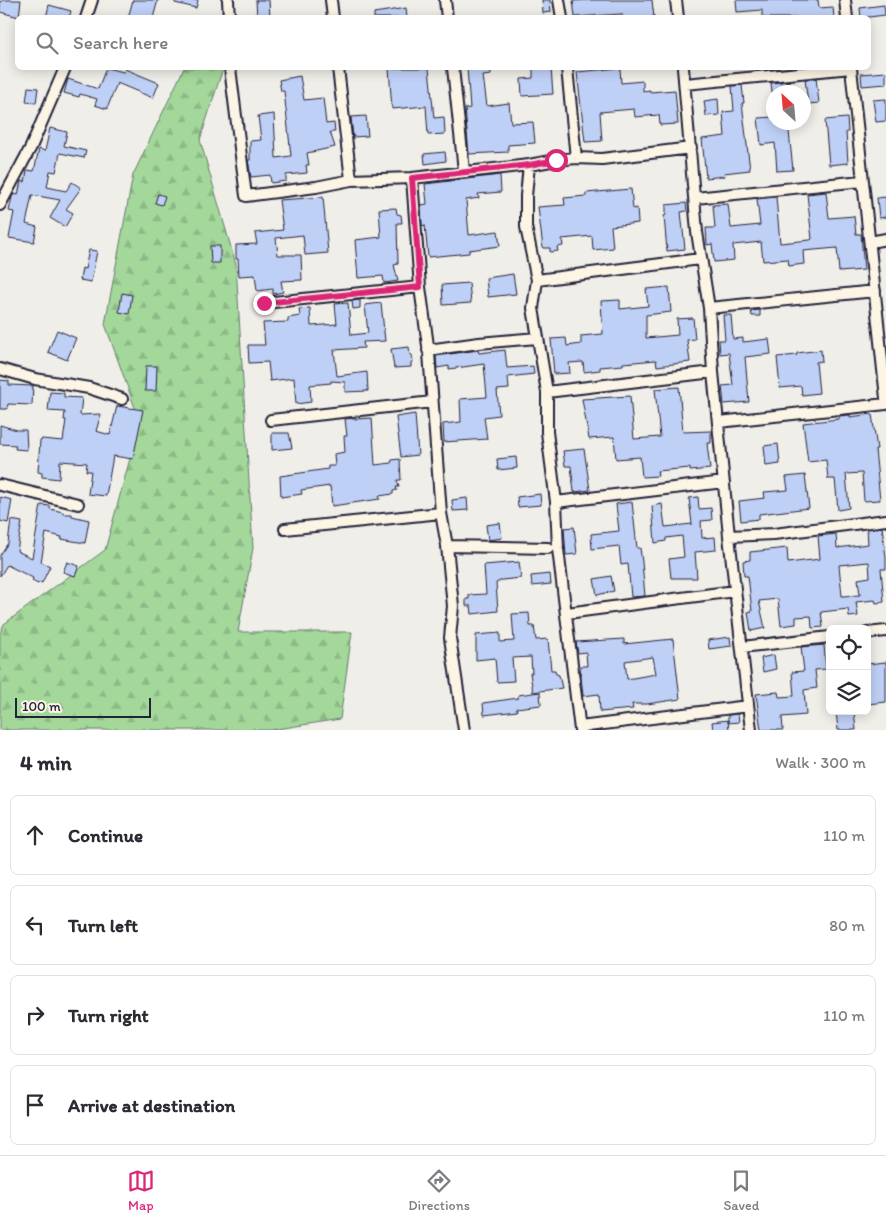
<!DOCTYPE html>
<meta charset="utf-8">
<style>
body{margin:0;font-family:Itim,sans-serif;background:#f2f2f3;color:#2b2b33}
.controls{position:absolute;right:15px;bottom:15px;display:grid;overflow:hidden;border-radius:8px;box-shadow:0 2px 12px #0003}
.controls button{width:45px;height:45px;display:grid;place-items:center;padding:0;border:0;border-bottom:1px solid #e1e1e2;background:#fff;color:#2b2b33;font:25px sans-serif}
.compass{position:absolute;left:766px;top:85px;width:45px;height:45px;border-radius:50%;background:#fff;box-shadow:0 2px 12px #0003;rotate:334deg}
.scale{position:absolute;left:15px;bottom:12px;width:136px;box-sizing:border-box;padding-left:5px;border:2px solid #22223b;border-top:0;font-size:14px;line-height:18px;white-space:nowrap;color:#22223b;-webkit-text-stroke:4px #fcf5e5;paint-order:stroke}
.stop{position:absolute;width:15px;height:15px;margin:-11px;border:4px solid #db2777;border-radius:50%;background:#fff}
.stop.end{background:#db2777;border-color:#fff;box-shadow:0 1px 5px #0008}
.list{margin:0;padding:0;list-style:none}
h2{display:flex;justify-content:space-between;align-items:center;height:65px;margin:0;padding:0 20px;font-size:21px}
h2 small{font-size:16px;font-weight:400;color:#7c7c81}
.list li{display:grid;grid-template-columns:32px 1fr auto;gap:15px;align-items:center;box-sizing:border-box;height:80px;margin:0 10px 10px;padding:0 10px;border:1px solid #e1e1e2;border-radius:8px}
.list b{display:block;font-size:19px;white-space:nowrap}
.list em{font-size:16px;font-style:normal;color:#7c7c81}
.icon{flex:none;width:28px;height:28px;fill:none;stroke:currentColor;stroke-width:2;stroke-linecap:round;stroke-linejoin:round}
.map{position:relative;flex:none;width:886px;height:730px;overflow:hidden}
.search{position:absolute;background:#fff;box-shadow:0 2px 12px #0003;left:15px;right:15px;top:15px;height:55px;display:flex;align-items:center;gap:12px;box-sizing:border-box;padding:0 18px;border-radius:8px;color:#7c7c81;font-size:19px}
.sheet{height:425px;background:#fff}
nav{display:flex;justify-content:space-around;align-items:center;box-sizing:border-box;height:70px;border-top:1px solid #e1e1e2;background:#fff;font-size:14px;color:#7c7c81}
nav a{display:grid;justify-items:center;gap:2px}
nav .on{color:#db2777}
.map>svg:first-child{display:block}
.forest{fill:url(#forest-firs);stroke:#637d6b}
.building{fill:#bfd0f6;stroke:#22223b;fill-rule:evenodd}
.lines{fill:none;stroke-linecap:round;stroke-linejoin:round}
.minor-casing{stroke:#22223b;stroke-width:14}
.minor{stroke:#fcf5e5;stroke-width:10}
.route{stroke:#db2777;stroke-width:6}
</style>
<div class="map">
<svg width="886" height="730" viewBox="0 0 886 730">
<defs>
<pattern id="forest-firs" width="22" height="20" patternUnits="userSpaceOnUse" patternTransform="scale(1.25)"><rect width="22" height="20" fill="#a4d89b"/><path d="M5 1l3.5 6h-7zM16 11l3.5 6h-7z" fill="#8db986"/></pattern>
</defs>
<rect width="100%" height="100%" fill="#f0eee8"/>
<filter id="ink" filterUnits="userSpaceOnUse"><feTurbulence type="fractalNoise" baseFrequency=".02" numOctaves="2"/><feDisplacementMap in="SourceGraphic" scale="10" xChannelSelector="R" yChannelSelector="G"/><feConvolveMatrix kernelMatrix="1 2 1 2 8 2 1 2 1" color-interpolation-filters="sRGB"/></filter>
<g filter="url(#ink)">
<!-- forest -->
<path class="forest" d="M184 68H223L200 140 236 265 253 548 238 632H352L340 719 271 730H0V633L4 624 105 550 140 422 105 324 133 175Z"/>
<!-- building -->
<path class="building" d="M3 0H21L19 17 0 12V1L2 2Z
M133 0H158L153 18H128Z
M175 0H198L196 8 175 3Z
M256 0H269L270 18H257Z
M542 0H550L551 12 543 13Z
M590 0H652L654 18H622V14L575 17 573 1Z
M736 0H818L819 8 833 7 834 18H762V10L737 12Z
M49 5 71 11 69 18H46Z
M884 5 885 15 861 18 860 8Z
M406 8 407 18H374V13Z
M106 68 124 72 125 69 159 83 153 98 117 83 107 109 95 105 97 99 80 94 79 97 64 93 68 79 98 89Z
M389 68H429L434 118 444 117 445 134 428 135 426 106 392 109Z
M467 68H491V75L483 76 487 106 509 103 511 123 533 122 535 143 508 145V152L469 154 465 109 470 108Z
M533 68H551L553 94 522 96 521 79 533 78Z
M620 68 621 83 643 81V91L650 90V92L675 90 678 124 660 125 659 115 635 117 634 109 600 112 602 141 585 142 577 72Z
M886 72V84L862 86 861 74Z
M300 76 304 100 323 98 326 124 334 123 335 132H330L335 147 307 153 309 165H306L307 173 286 175V181L271 183 270 175 251 177 248 160H250V141L261 140 258 116 274 114 276 158 291 156 284 91H281L279 80Z
M816 78 819 103 808 104 805 79Z
M790 81V92H772L771 83Z
M742 85 744 103H742L750 170 724 173 725 176 706 178 702 139 725 136 723 112 734 111 732 86Z
M28 87 38 88 36 103 26 102Z
M718 99 719 115 706 116 704 101Z
M886 99V121L876 122 873 100Z
M366 116 368 136 353 137 351 117Z
M774 117V122H788L793 170 777 171 775 143 761 145 758 118Z
M847 118 848 132H846L848 163 829 165 825 120Z
M50 128 67 132 64 146 86 151 84 158 60 153 56 172 50 171 47 187 66 191 72 182 81 188 66 209 73 213 65 227 50 218 60 200 32 195 26 224 37 227 34 242 9 238 14 212 9 211 12 197 14 194 18 195 21 181 25 182 27 170 34 171 39 149 45 151Z
M445 152 446 161 425 164 424 154Z
M500 175 501 192 478 194 479 198 466 200 469 235 498 231 500 246 469 250V253L428 257 425 225 422 226 421 205 427 204 425 184Z
M631 189 633 209 637 208 638 223 611 226 613 248 593 250 592 236 562 239 563 246 557 247 558 251 550 252V248H543L538 207 565 205 564 198 586 196V193Z
M826 192 829 218 854 216 856 234H861L864 270 839 272 837 248 803 251 804 264 789 266 788 259 763 261 761 242 733 245 734 260 714 262 712 244 707 245 706 228H715L713 205 728 204 731 228 760 225 757 199 776 197 780 243 810 240 812 239 807 194Z
M158 194 165 196 162 205 155 203Z
M323 197 328 253 305 255 303 235 276 238 278 255H301L302 280 281 281 283 292 273 294V289L257 291 255 275 239 276 238 259H236V245L257 244 255 233 283 230 279 200Z
M886 197V217L879 218 877 198Z
M686 203 687 211 681 212 685 249 667 251 664 216 666 215V205Z
M396 208 397 214 401 215 402 223H397L398 264 394 265 398 281 384 283 383 276 358 278 355 240 381 237 379 209Z
M210 246H220V263H211Z
M89 250 97 251 91 282 80 280 82 268 85 269Z
M513 274 516 294 488 297 486 278Z
M469 283 471 303 443 305 442 285Z
M669 287 671 312 646 315V338L678 335 677 319 693 318 695 339 687 340 690 362 657 366 656 360 623 363V365L600 367V370L584 372 583 362 569 363 570 373 554 374 551 339 566 338 567 346 581 344V336L603 334 601 301 620 300V309L648 306 646 289Z
M122 293 132 295 129 314 119 312Z
M360 300V308L353 309 352 301Z
M348 303 351 335 368 333 365 305 381 303 385 341 363 342 364 348 334 350 337 376 367 372 368 391 345 392V382L331 381V383L310 385 311 402 296 404 294 378 270 381 268 362 249 363 248 345H265L263 323 288 322V318L300 316 299 309 310 308 311 326 337 324 335 304Z
M760 310V316H752L751 311Z
M723 315H731L733 339 743 338V342L769 339 771 354 745 357 749 402 724 404 722 386 733 385 729 353 720 354 719 340H725Z
M57 330 76 338 67 360 48 352Z
M409 347 410 355H412L413 362H411V367L394 368 391 349Z
M478 350 479 353 505 350 507 368 533 366 534 374 508 377 509 389 497 390 499 415 484 417 487 439 444 442 443 424 461 422 460 399 487 397 484 364 449 369V366L437 368 436 356Z
M821 350 822 361 816 362 819 393 802 395 801 386 780 388 777 357 797 355V353Z
M146 366H157L156 391H145Z
M0 380 9 381V385L33 386 32 405 8 404 7 409H0Z
M679 387 683 432 711 431V443H707L710 469 690 471V468L657 471 658 476 642 477 640 457 616 459 614 437 589 439 582 399 630 396 634 439 660 437 655 389Z
M50 392 64 393V397L82 398 80 415 101 414 96 431 110 435 117 406 143 410 133 459 113 456 106 496 88 494 91 471H86L87 463 60 461 59 479 42 477V473L38 472 40 440 42 439 63 441 66 420H64L65 412 48 411Z
M415 414 418 455 401 457 396 417Z
M872 414 877 449H875L880 500 864 501 862 473 846 474 849 508 838 510 835 479H828L826 460 808 462 803 423 839 419V416L850 415V417Z
M355 418V419L372 418 375 465 391 463 392 460 400 459 401 480H397L399 487H396L397 490 393 491V494L379 496 380 499 332 506 330 486 301 490 302 494 281 497 280 476 328 469V466H335L334 454 345 452 344 436H347L345 419Z
M0 425 17 430H26L27 450 15 449 16 445 0 444Z
M272 433H289L292 448 272 450Z
M778 444 780 464 766 466 764 446Z
M584 449 590 490 574 492 571 466H565L563 451Z
M516 457 517 468 498 470 497 459Z
M805 475 809 508 759 514V519L741 521 739 501 765 498 764 492 788 490 786 477Z
M540 494 541 505 518 507 517 497Z
M0 497 12 500 8 523 0 521Z
M698 497 699 509 711 508 712 520 701 521 702 538 715 537 716 550 695 552 697 578H671L669 559 684 557 682 536 666 538V541L655 543 652 506 662 504 665 527 692 524 689 498Z
M467 498 468 510 453 511 452 500Z
M632 502 637 548H640L642 562 645 596 631 597 628 564 621 565 619 546 592 549 591 534 619 531 616 504Z
M41 505 50 506V509L63 512V514H72V516L89 520 85 543 61 539 62 537 46 533 41 562 50 566 42 583 40 582 38 584 32 581 33 578 7 565 0 576V555L8 543 11 520 22 522 17 551 32 558Z
M500 523 502 538 488 540 486 525Z
M574 527 577 554 566 555 564 528Z
M882 527 886 557V569H881L884 602 876 603 875 600 856 602 858 616 849 617 848 609 821 612 823 627 812 628 811 616 796 617V624L781 626 778 599 759 601 765 628 751 631 748 612 752 611 748 576H744L743 561 750 560V552L787 548 788 563 820 559 818 536 836 534 837 548 868 544 867 529ZM869 562 870 577 858 579 860 595 842 596 839 565Z
M67 562 79 566 75 576 63 572Z
M519 562 521 578 502 580 496 583 498 611 472 614 471 606H466V599H469V595L486 594 484 565Z
M550 574 551 584 532 586 531 576Z
M611 576 614 591 597 595 594 579Z
M529 613 530 626H534L536 640 548 639 551 670H555L556 674 559 675 562 688 533 692 530 673H532L531 657 512 658 514 681 497 682 495 658 476 660V635L500 633V642L514 641 512 614Z
M730 637 731 646 709 649 708 640Z
M624 639V644L673 639 680 699 647 704H632L633 709 600 712 599 694 583 696 580 666H587L586 652 578 653 576 642ZM653 657 656 674 627 679 625 661Z
M824 645 826 669 815 670 817 688 804 690 806 715 782 717 783 730H761L756 694 778 692 779 697 794 696 792 672 804 671 801 647Z
M774 655 776 669 763 672 761 658Z
M886 662V702L867 704V664Z
M540 692 541 705 516 708 517 711 484 715 483 703 518 698V695Z
M836 711H854L856 730H838Z
M738 714 739 722 728 723V715Z
M728 720 729 730H713L712 722Z"/>
<g class="lines">
<defs>
<path id="minor" d="M228 0 229 18
M331 0 333 18
M445 0 447 18
M559 0 562 18
M676 0 678 18
M845 0 847 18
M86 18 92 0
M230 68 246 196 316 187 351 180 412 178 529 165 556 160 576 158 602 159 691 148
M338 68 351 180
M453 68 464 171
M567 68 576 158
M683 68 697 232 709 308 713 372 729 536 751 730
M851 68C862 178 875 288 886 398
M685 84 851 68
M529 165 526 196V227L537 280 533 308 547 392V432L556 502 558 549 580 730
M412 178 420 287 429 353 441 513 447 546 453 606 450 638 464 730
M695 198 862 181
M0 205 31 147 65 68
M870 242 886 239
M537 280 700 259
M264 303 420 287
M709 308 875 291
M428 350 479 343 537 338
M0 369 35 379 89 388 122 399
M547 392 713 372
M271 420 432 402
M719 422 886 404
M0 485 78 504
M556 502 724 482
M285 529 441 513
M729 536 774 534 886 520
M447 546 548 548
M567 613 735 591
M867 633 886 631
M742 647 830 637
M580 727 748 706"/>
</defs>
<!-- minor casing -->
<use href="#minor" class="minor-casing"/>
<!-- minor -->
<use href="#minor" class="minor"/>
</g>
</g>
<g class="lines" filter="url(#ink)">
<!-- route -->
<path class="route" d="M264 303 420 287 412 178 529 165 556 160"/>
</g>
</svg>
<div class="controls">
<button><svg class="icon" aria-label="locate" viewBox="0 0 24 24"><circle cx="12" cy="12" r="6"/><path d="M12 2v4M12 18v4M2 12h4M18 12h4"/></svg></button>
<button><svg class="icon" aria-label="layers" viewBox="0 0 24 24"><path d="M12 4l9 5-9 5-9-5zM3 14l9 5 9-5"/></svg></button>
</div>
<svg class="compass" viewBox="-18 -18 36 36"><path d="M0-13l5 13h-10z" fill="#e53935"/><path d="M0 13l5-13h-10z" fill="#7c7c81"/></svg>
<div class="scale">100 m</div>
<div class="stop" style="left:556px;top:160px"></div>
<div class="stop end" style="left:264px;top:303px"></div>
<div class="search"><svg class="icon" aria-label="search" viewBox="0 0 24 24"><circle cx="10" cy="10" r="6"/><path d="M15 15l6 6"/></svg>Search here</div>
</div>
<section class="sheet">
<h2>4 min<small>Walk · 300 m</small></h2>
<ul class="list">
<li><svg class="icon" aria-label="ahead" viewBox="0 0 24 24"><path d="M12 20V5M6 11l6-6 6 6"/></svg><div><b>Continue</b></div><em>110 m</em></li>
<li><svg class="icon" aria-label="left" viewBox="0 0 24 24"><path d="M17 20v-9H6M10 6l-5 5 5 5"/></svg><div><b>Turn left</b></div><em>80 m</em></li>
<li><svg class="icon" aria-label="right" viewBox="0 0 24 24"><path d="M7 20v-9h11M14 6l5 5-5 5"/></svg><div><b>Turn right</b></div><em>110 m</em></li>
<li><svg class="icon" aria-label="arrive" viewBox="0 0 24 24"><path d="M6 21V4h12l-3 4 3 4H6"/></svg><div><b>Arrive at destination</b></div></li>
</ul>
</section>
<nav>
<a class="on"><svg class="icon" aria-label="map" viewBox="0 0 24 24"><path d="M3 6l6-2 6 2 6-2v14l-6 2-6-2-6 2zM9 4v14M15 6v14"/></svg>Map</a>
<a><svg class="icon" aria-label="directions" viewBox="0 0 24 24"><path d="M12 3l9 9-9 9-9-9zM9 14v-3h6M13 9l2 2-2 2"/></svg>Directions</a>
<a><svg class="icon" aria-label="saved" viewBox="0 0 24 24"><path d="M7 4h10v16l-5-4-5 4z"/></svg>Saved</a>
</nav>
